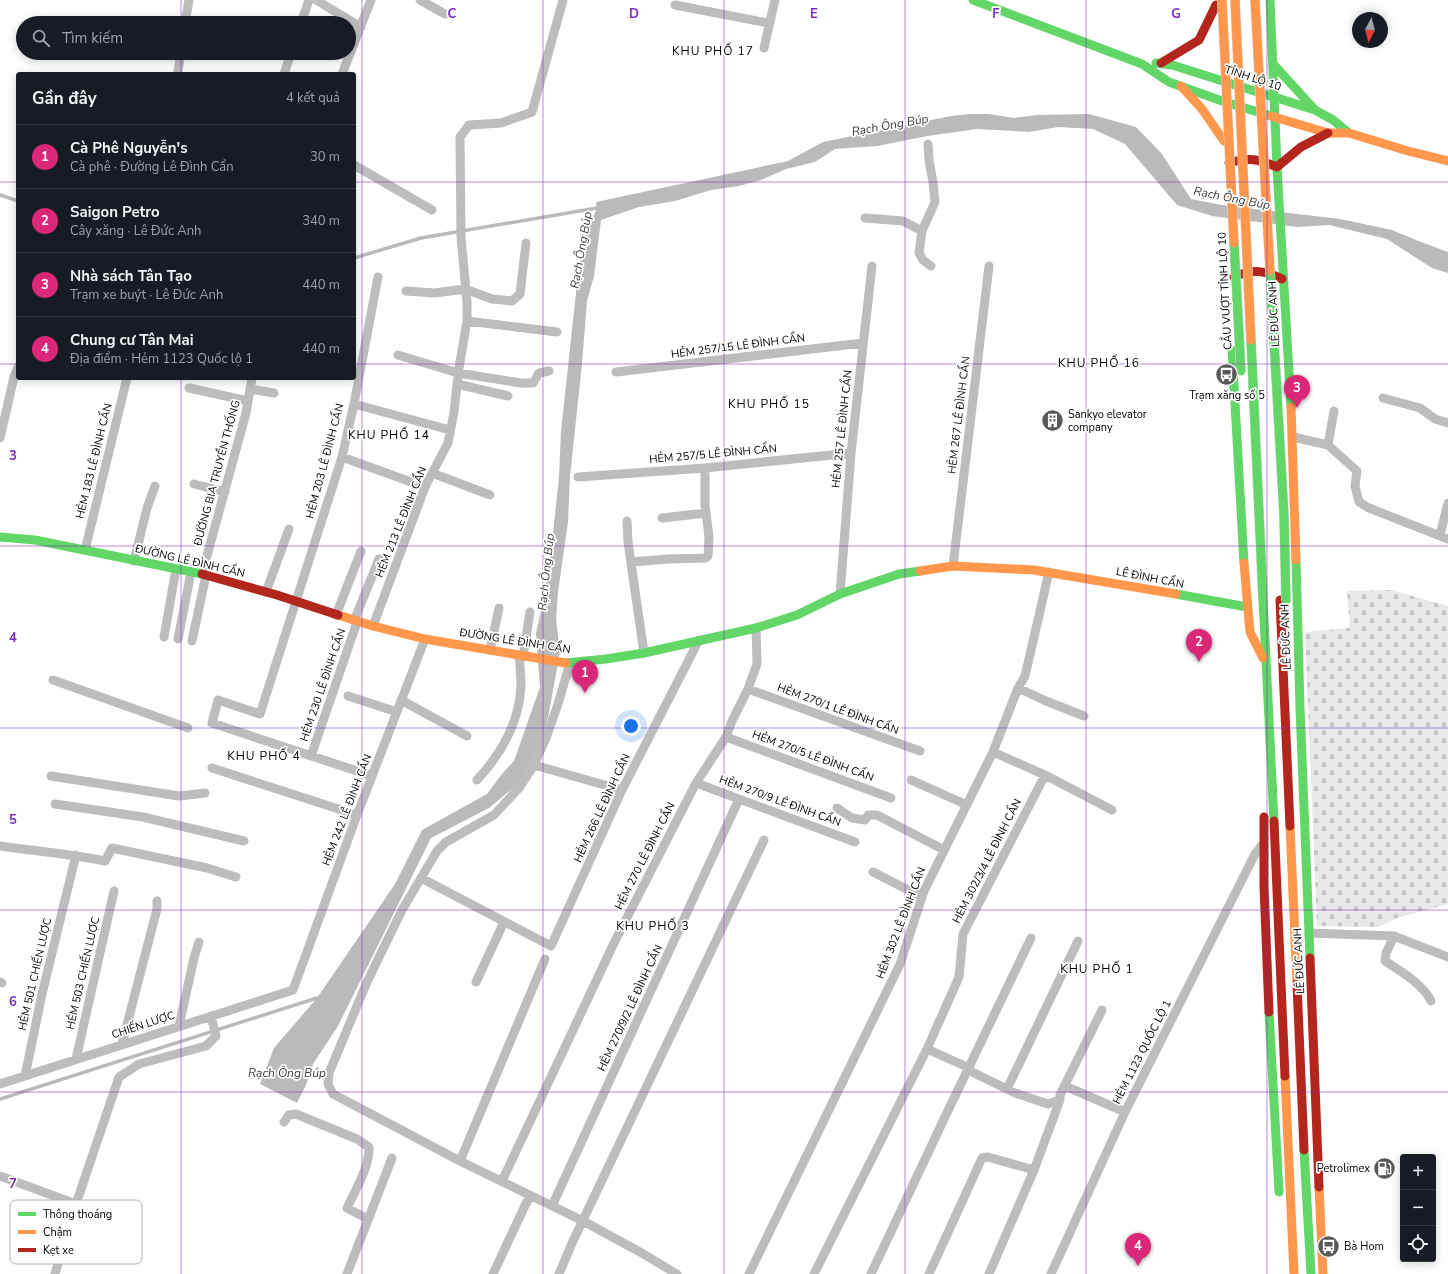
<!DOCTYPE html>
<html lang="vi">
<meta charset="utf-8">
<style>
body{margin:0;font-family:"Nunito Sans",sans-serif;background:#242831;color:#f1f3f6}
.controls{position:absolute;right:12px;bottom:12px;display:grid;overflow:hidden;border-radius:4px;box-shadow:0 2px 10px #0003}
.controls button{width:36px;height:36px;display:grid;place-items:center;padding:0;border:0;border-bottom:1px solid #363941;background:#171b24;color:#f1f3f6;font:20px sans-serif}
.compass{position:absolute;left:1352px;top:12px;width:36px;height:36px;border-radius:50%;background:#171b24;box-shadow:0 2px 10px #0003;rotate:187deg}
.you{position:absolute;left:631px;top:726px;width:14px;height:14px;margin:-10px;border:3px solid #fff;border-radius:50%;background:#1a73e8;box-shadow:0 0 0 6px #1a73e833}
.badge{display:grid;place-items:center;width:26px;height:26px;border-radius:50%;background:#db2777;color:#fff;font-size:13px;font-weight:700}
.pin{position:absolute;translate:-50% -33px;filter:drop-shadow(0 1px 2px #0008)}
.pin::after{content:'';position:absolute;top:21px;width:14px;height:12px;background:inherit;clip-path:polygon(0 0,100% 0,50% 100%)}
.list{margin:0;padding:0;list-style:none}
h2{display:flex;justify-content:space-between;align-items:center;height:52px;margin:0;padding:0 16px;font-size:17px}
h2 small{font-size:13px;font-weight:400;color:#9ea1a6}
.list li{display:grid;grid-template-columns:26px 1fr auto;gap:12px;align-items:center;box-sizing:border-box;height:64px;padding:0 16px;border-top:1px solid #363941}
.list b{display:block;font-size:15px;white-space:nowrap}
.list p{margin:0;font-size:13px;white-space:nowrap;color:#9ea1a6}
.list em{font-size:13px;font-style:normal;color:#9ea1a6}
.icon{flex:none;width:22px;height:22px;fill:none;stroke:currentColor;stroke-width:2;stroke-linecap:round;stroke-linejoin:round}
.map{position:relative;flex:none;width:1448px;height:1274px;overflow:hidden}
.search{position:absolute;background:#171b24;box-shadow:0 2px 10px #0003;left:16px;top:16px;width:340px;height:44px;display:flex;align-items:center;gap:10px;box-sizing:border-box;padding:0 14px;border-radius:22px;color:#9ea1a6;font-size:15px}
.panel{position:absolute;background:#171b24;box-shadow:0 2px 10px #0003;left:16px;top:72px;width:340px;height:308px;border-radius:4px}
.map>svg:first-child{display:block}
.cemetery{fill:url(#cemetery-stones)}
.water{fill:#bababa}
.lines{fill:none;stroke-linecap:round;stroke-linejoin:round}
.stream{stroke:#bababa;stroke-width:3.5}
.street{stroke:#bdbdbd;stroke-width:9}
.fast{stroke:#63d668;stroke-width:9}
.slow{stroke:#ff974d;stroke-width:9}
.jam{stroke:#b3261e;stroke-width:9}
.fast-bridge-casing{stroke:#dbdbdb;stroke-width:10;stroke-linecap:butt}
.slow-bridge-casing{stroke:#dbdbdb;stroke-width:10;stroke-linecap:butt}
.fast-bridge{stroke:#63d668;stroke-width:9}
.slow-bridge{stroke:#ff974d;stroke-width:9}
.grid{fill:none;stroke:#7b2cbf;stroke-width:1;stroke-opacity:0.55}
.labels{text-anchor:middle;dominant-baseline:central;stroke-width:3.5;stroke-linejoin:round;paint-order:stroke}
.street-label{font-size:11px;fill:#000;stroke:#fff}
.poi-label{font-size:11px;fill:#000;stroke:#fff;text-anchor:start}
.neighbourhood-label{font-size:12px;letter-spacing:1px;fill:#000;stroke:#fff}
.water-label{font-size:12px;font-style:italic;fill:#3e3e3e;stroke:#fff}
.key{fill:#fff;stroke:#b2b2b2;stroke-width:1}
.key-label{font-size:11px;fill:#000}
.grid-label{font-size:13px;text-anchor:middle;font-weight:bold;fill:#7b2cbf;stroke:#fff;stroke-width:3.5;stroke-linejoin:round;paint-order:stroke}
</style>
<div class="map">
<svg width="1448" height="1274" viewBox="0 0 1448 1274">
<defs>
<pattern id="cemetery-stones" width="16" height="16" patternUnits="userSpaceOnUse"><rect width="16" height="16" fill="#e8e8e8"/><path d="M2 7V4a2 2 0 0 1 4 0v3zM10 15v-3a2 2 0 0 1 4 0v3z" fill="#c5c5c5"/></pattern>
</defs>
<rect width="100%" height="100%" fill="#fff"/>
<!-- cemetery -->
<path class="cemetery" d="M1391 590 1448 606V904L1397 918 1378 927 1317 926 1305 632 1350 628 1347 591Z"/>
<!-- water -->
<path class="water" d="M971 114H989L1014 118 1037 115 1089 114 1136 127 1162 154 1191 199 1222 205 1340 219 1392 230 1416 240 1448 252V273L1432 268 1387 239 1329 225 1297 227 1212 216 1177 205 1125 144 1093 129 1058 127 1029 132 977 129 927 136 877 146 835 149 815 162 786 169 761 180 739 186 711 190 675 201 639 207 601 220 594 276 587 301 582 364 570 476 568 522 558 592 556 619 560 652 548 718 538 750 519 783 489 808 431 838 338 1026 313 1064 306 1085 297 1103 260 1084 274 1048 317 998 395 884 422 830 487 794 502 774 514 761 540 687 536 633 543 602 552 542 559 477 561 431 577 284 583 243 597 208 596 202 788 161 823 142 951 116Z"/>
<g class="lines">
<!-- stream -->
<path class="stream" d="M0 195 18 201
M354 258 421 238 597 208
M0 1099 317 998"/>
<!-- street -->
<path class="street" d="M316 0 361 27
M420 0 445 14
M675 5 768 23
M185 23 189 0
M301 23 309 0
M764 48 775 0
M178 71 181 53
M284 74 291 53
M342 74 371 0
M354 165 432 210
M865 218 903 221 922 231 919 253 923 260 931 266
M922 231 935 202 933 182 929 160 928 144
M406 291 435 293 465 289 492 299 512 301 520 294 526 243
M467 321 557 332
M398 355 458 373 521 383H533L539 373 549 371
M616 372 863 343
M457 384 508 396
M189 388 248 401
M250 389 274 393
M1383 398 1420 408 1435 419 1448 423
M354 404 450 430
M1293 437 1328 445 1357 471 1355 486 1359 502 1369 508 1448 539
M0 438 14 377 18 367
M1328 445 1334 411
M342 457 425 487
M432 473 490 495
M578 477 705 468 851 453
M194 484 225 492
M662 518 706 513
M627 521 628 542 644 653
M1440 535 1448 503
M85 550 127 378
M134 561 147 508 155 486
M632 562 668 559 706 558 708 556 709 537 705 505V468
M953 566 989 266
M202 574 246 413 252 378
M266 592 289 529
M840 594 851 453 872 266
M336 615 361 551
M354 621 379 559
M373 626 425 487 448 443 454 412 459 368 467 321V302L461 237 460 137 469 125 501 123 532 112 563 0
M164 637 176 569
M178 639 191 572
M192 641 206 575
M490 650 499 608
M523 657 530 612
M570 663 558 704 546 738 534 765 519 788 494 815 446 842 437 851 402 910 367 982 329 1073 328 1084 333 1094 460 1161 583 1221 640 1252 677 1274
M53 680 188 728
M1018 688 1046 701 1084 716
M748 689 920 751
M348 696 397 712
M401 700 467 736
M726 737 891 798
M993 752 1045 775 1112 810
M311 756 357 622
M534 765 622 790
M212 768 357 815
M51 776 179 796 205 793
M372 776 212 723 218 700 260 714 342 457 354 404 378 277
M477 780C502 753 520 720 521 684 521 674 520 665 519 656
M911 780 967 805
M696 783 855 842
M55 804 143 817 244 841
M837 808 852 818 865 820 868 815H877L944 850
M0 846C35 851 70 854 105 861L112 848 207 868 236 877
M873 872 922 897
M421 878 551 946 622 790 699 640
M1309 933 1394 936 1448 957
M1394 936 1386 953 1385 961C1399 970 1424 985 1431 1001
M0 982 2 983
M476 982 504 922
M179 1026 194 958 199 942
M122 1044 157 909V901
M927 1049 965 1066 968 1070 1015 1093 1048 1104 1060 1100V1095L1102 1010
M76 1059 114 891
M25 1076 42 994 76 855
M0 1084 293 990 357 815 425 639
M1065 1086 1125 1112
M1007 1089 1078 941
M284 1122 289 1115 296 1114 357 1139 369 1147C370 1166 355 1191 347 1208L368 1219
M460 1161 545 959
M0 1176 76 1204
M502 1181 614 943 696 783 726 737 732 721 748 689 757 664 756 628
M552 1206 739 799
M55 1274 76 1204 119 1077 139 1064 206 1046 216 1036 211 1016
M347 1274 392 1158
M493 1274 530 1195
M559 1274 573 1241 764 840
M749 1274 900 964 924 891 993 752 1018 688 1025 676 1049 572
M814 1274 927 1049 959 977 963 934 1045 775
M871 1274 944 1119 1031 938
M929 1274 982 1158 988 1157 1034 1170 1060 1100
M989 1274 1034 1170
M1051 1274 1125 1112 1255 854 1262 845"/>
<!-- fast -->
<path class="fast" d="M973 0 1142 64 1169 82 1222 101 1271 116
M1270 0 1277 167 1291 407
M1156 63 1172 65 1315 110 1333 120 1349 133
M1274 65 1315 110
M1232 350 1244 563
M0 537 35 540 202 574
M1296 560 1300 708 1310 958
M1176 594 1247 607
M1263 599 1274 821
M566 663 606 659 644 653 756 628 797 615 840 594 899 574 920 571
M1269 1012 1279 1192
M1304 1150 1311 1274"/>
<!-- slow -->
<path class="slow" d="M1181 86 1202 109 1224 141
M1271 116 1328 133H1349L1408 151 1448 161
M1291 407 1296 560
M1244 563 1250 632 1263 658
M920 571 953 566 1034 570 1176 594
M338 615 373 626 425 639 566 663
M1290 826 1297 983
M1285 1076 1294 1274
M1319 1187 1323 1274"/>
<!-- jam -->
<path class="jam" d="M1161 63 1199 40 1216 5
M1229 163C1249 157 1258 159 1277 167L1301 147 1328 133
M1234 277C1252 269 1265 270 1282 279
M202 574 277 595 338 615
M1280 600 1290 826
M1264 817V886L1269 1012
M1274 821 1285 1076
M1310 958 1319 1187
M1297 983 1304 1150"/>
<defs>
<path id="fast-bridge" d="M1234 243 1241 371
M1270 271 1284 516 1286 601
M1251 340 1263 599"/>
<path id="slow-bridge" d="M1222 0 1234 243
M1235 0 1251 340
M1255 0 1270 271"/>
</defs>
<!-- fast-bridge casing -->
<use href="#fast-bridge" class="fast-bridge-casing"/>
<!-- slow-bridge casing -->
<use href="#slow-bridge" class="slow-bridge-casing"/>
<!-- fast-bridge -->
<use href="#fast-bridge" class="fast-bridge"/>
<!-- slow-bridge -->
<use href="#slow-bridge" class="slow-bridge"/>
</g>
<!-- grid -->
<path class="grid" d="M181 0V23M362 0V1274M543 0V1274M724 0V1274M905 0V1274M1086 0V1274M1267 0V1274M181 53V74M0 182H18M354 182H1448M0 364H18M354 364H1448M181 378V1274M0 546H1448M0 728H1448M0 910H1448M0 1092H1448"/>
<!-- icons -->
<defs>
<symbol id="bus-disc" viewBox="-11 -11 22 22"><circle r="9.5" fill="#595959" stroke="#fff"/><path d="M-5-6H5V4H4V6H2V4H-2V6H-4V4H-5ZM-3.5-4V0h7V-4ZM-3.5 1.2v1.5H-2V1.2ZM2 1.2v1.5H3.5V1.2Z" fill="#fff"/></symbol>
<symbol id="building-disc" viewBox="-11 -11 22 22"><circle r="9.5" fill="#595959" stroke="#fff"/><path d="M-4-6H4V6H1V3H-1V6H-4ZM-2.5-4.3h1.7v1.8h-1.7ZM.8-4.3h1.7v1.8H.8ZM-2.5-1h1.7V.8h-1.7ZM.8-1h1.7V.8H.8Z" fill="#fff"/></symbol>
<symbol id="fuel-disc" viewBox="-11 -11 22 22"><circle r="9.5" fill="#595959" stroke="#fff"/><path d="M-5.5-6h7V0h2V4h1.3V-2.5L3-4.5l.8-.8L6-3V5H2.5V1h-1V6h-7ZM-4.2-4.7v3.2H.2V-4.7Z" fill="#fff"/></symbol>
</defs>
<g fill-rule="evenodd">
<use href="#bus-disc" x="1214" y="362" width="25" height="25"/>
<use href="#building-disc" x="1040" y="408" width="25" height="25"/>
<use href="#fuel-disc" x="1372" y="1156" width="25" height="25"/>
<use href="#bus-disc" x="1316" y="1234" width="25" height="25"/>
</g>
<g class="labels">
<!-- street labels -->
<g class="street-label">
<text transform="translate(1253 78) rotate(18)">TỈNH LỘ 10</text>
<text transform="translate(1225 291) rotate(-93)">CẦU VƯỢT TỈNH LỘ 10</text>
<text transform="translate(1274 314) rotate(-93)">LÊ ĐỨC ANH</text>
<text transform="translate(738 346) rotate(-7)">HẺM 257/15 LÊ ĐÌNH CẨN</text>
<text transform="translate(959 415) rotate(-83)">HẺM 267 LÊ ĐÌNH CẨN</text>
<text transform="translate(842 429) rotate(-84)">HẺM 257 LÊ ĐÌNH CẨN</text>
<text transform="translate(713 454) rotate(-5)">HẺM 257/5 LÊ ĐÌNH CẨN</text>
<text transform="translate(94 461) rotate(-76)">HẺM 183 LÊ ĐÌNH CẨN</text>
<text transform="translate(325 461) rotate(-75)">HẺM 203 LÊ ĐÌNH CẨN</text>
<text transform="translate(217 473) rotate(-75)">ĐƯỜNG BIA TRUYỀN THỐNG</text>
<text transform="translate(401 522) rotate(-68)">HẺM 213 LÊ ĐÌNH CẨN</text>
<text transform="translate(190 561) rotate(13)">ĐƯỜNG LÊ ĐÌNH CẨN</text>
<text transform="translate(1150 578) rotate(11)">LÊ ĐÌNH CẨN</text>
<text transform="translate(1286 637) rotate(-92)">LÊ ĐỨC ANH</text>
<text transform="translate(515 641) rotate(9)">ĐƯỜNG LÊ ĐÌNH CẨN</text>
<text transform="translate(323 685) rotate(-71)">HẺM 230 LÊ ĐÌNH CẨN</text>
<text transform="translate(838 709) rotate(20)">HẺM 270/1 LÊ ĐÌNH CẨN</text>
<text transform="translate(813 756) rotate(20)">HẺM 270/5 LÊ ĐÌNH CẨN</text>
<text transform="translate(780 801) rotate(20)">HẺM 270/9 LÊ ĐÌNH CẨN</text>
<text transform="translate(602 808) rotate(-65)">HẺM 266 LÊ ĐÌNH CẨN</text>
<text transform="translate(347 810) rotate(-69)">HẺM 242 LÊ ĐÌNH CẨN</text>
<text transform="translate(645 856) rotate(-63)">HẺM 270 LÊ ĐÌNH CẨN</text>
<text transform="translate(987 861) rotate(-63)">HẺM 302/3/4 LÊ ĐÌNH CẨN</text>
<text transform="translate(901 923) rotate(-69)">HẺM 302 LÊ ĐÌNH CẨN</text>
<text transform="translate(1299 961) rotate(-93)">LÊ ĐỨC ANH</text>
<text transform="translate(83 973) rotate(-77)">HẺM 503 CHIẾN LƯỢC</text>
<text transform="translate(35 974) rotate(-77)">HẺM 501 CHIẾN LƯỢC</text>
<text transform="translate(630 1008) rotate(-65)">HẺM 270/9/2 LÊ ĐÌNH CẨN</text>
<text transform="translate(143 1025) rotate(-18)">CHIẾN LƯỢC</text>
<text transform="translate(1142 1052) rotate(-63)">HẺM 1123 QUỐC LỘ 1</text>
</g>
<!-- poi labels -->
<g class="poi-label">
<text x="1227" y="395" text-anchor="middle">Trạm xăng số 5</text>
<text x="1068" y="414">Sankyo elevator<tspan x="1068" dy="13">company</tspan></text>
<text x="1370" y="1168" text-anchor="end">Petrolimex</text>
<text x="1344" y="1246">Bà Hom</text>
</g>
<!-- neighbourhood labels -->
<g class="neighbourhood-label">
<text x="713" y="51">KHU PHỐ 17</text>
<text x="1099" y="363">KHU PHỐ 16</text>
<text x="769" y="404">KHU PHỐ 15</text>
<text x="389" y="435">KHU PHỐ 14</text>
<text x="264" y="756">KHU PHỐ 4</text>
<text x="653" y="926">KHU PHỐ 3</text>
<text x="1097" y="969">KHU PHỐ 1</text>
</g>
<!-- water labels -->
<g class="water-label">
<text transform="translate(890 125) rotate(-10)">Rạch Ông Búp</text>
<text transform="translate(1232 198) rotate(11)">Rạch Ông Búp</text>
<text transform="translate(581 250) rotate(-80)">Rạch Ông Búp</text>
<text transform="translate(546 572) rotate(-84)">Rạch Ông Búp</text>
<text x="287" y="1073">Rạch Ông Búp</text>
</g>
</g>
<!-- legend -->
<rect x="10" y="1200" width="132" height="64" rx="6" class="key"/>
<rect x="18" y="1212" width="18" height="4" fill="#63d668"/>
<rect x="18" y="1230" width="18" height="4" fill="#ff974d"/>
<rect x="18" y="1248" width="18" height="4" fill="#b3261e"/>
<g class="key-label">
<text x="43" y="1218">Thông thoáng</text>
<text x="43" y="1236">Chậm</text>
<text x="43" y="1254">Kẹt xe</text>
</g>
<g class="grid-label">
<text x="452" y="18">C</text>
<text x="634" y="18">D</text>
<text x="814" y="18">E</text>
<text x="996" y="18">F</text>
<text x="1176" y="18">G</text>
<text x="13" y="460">3</text>
<text x="13" y="642">4</text>
<text x="13" y="824">5</text>
<text x="13" y="1006">6</text>
<text x="13" y="1188">7</text>
</g>
</svg>
<div class="controls">
<button>+</button>
<button>−</button>
<button><svg class="icon" aria-label="locate" viewBox="0 0 24 24"><circle cx="12" cy="12" r="6"/><path d="M12 2v4M12 18v4M2 12h4M18 12h4"/></svg></button>
</div>
<svg class="compass" viewBox="-18 -18 36 36"><path d="M0-13l5 13h-10z" fill="#e53935"/><path d="M0 13l5-13h-10z" fill="#9ea1a6"/></svg>
<div class="you"></div>
<div class="pin badge" style="left:585px;top:693px">1</div>
<div class="pin badge" style="left:1199px;top:662px">2</div>
<div class="pin badge" style="left:1297px;top:408px">3</div>
<div class="pin badge" style="left:1138px;top:1266px">4</div>
<div class="search"><svg class="icon" aria-label="search" viewBox="0 0 24 24"><circle cx="10" cy="10" r="6"/><path d="M15 15l6 6"/></svg>Tìm kiếm</div>
<section class="panel">
<h2>Gần đây<small>4 kết quả</small></h2>
<ul class="list">
<li><span class="badge">1</span><div><b>Cà Phê Nguyễn's</b><p>Cà phê · Đường Lê Đình Cẩn</p></div><em>30 m</em></li>
<li><span class="badge">2</span><div><b>Saigon Petro</b><p>Cây xăng · Lê Đức Anh</p></div><em>340 m</em></li>
<li><span class="badge">3</span><div><b>Nhà sách Tân Tạo</b><p>Trạm xe buýt · Lê Đức Anh</p></div><em>440 m</em></li>
<li><span class="badge">4</span><div><b>Chung cư Tân Mai</b><p>Địa điểm · Hẻm 1123 Quốc lộ 1</p></div><em>440 m</em></li>
</ul>
</section>
</div>
